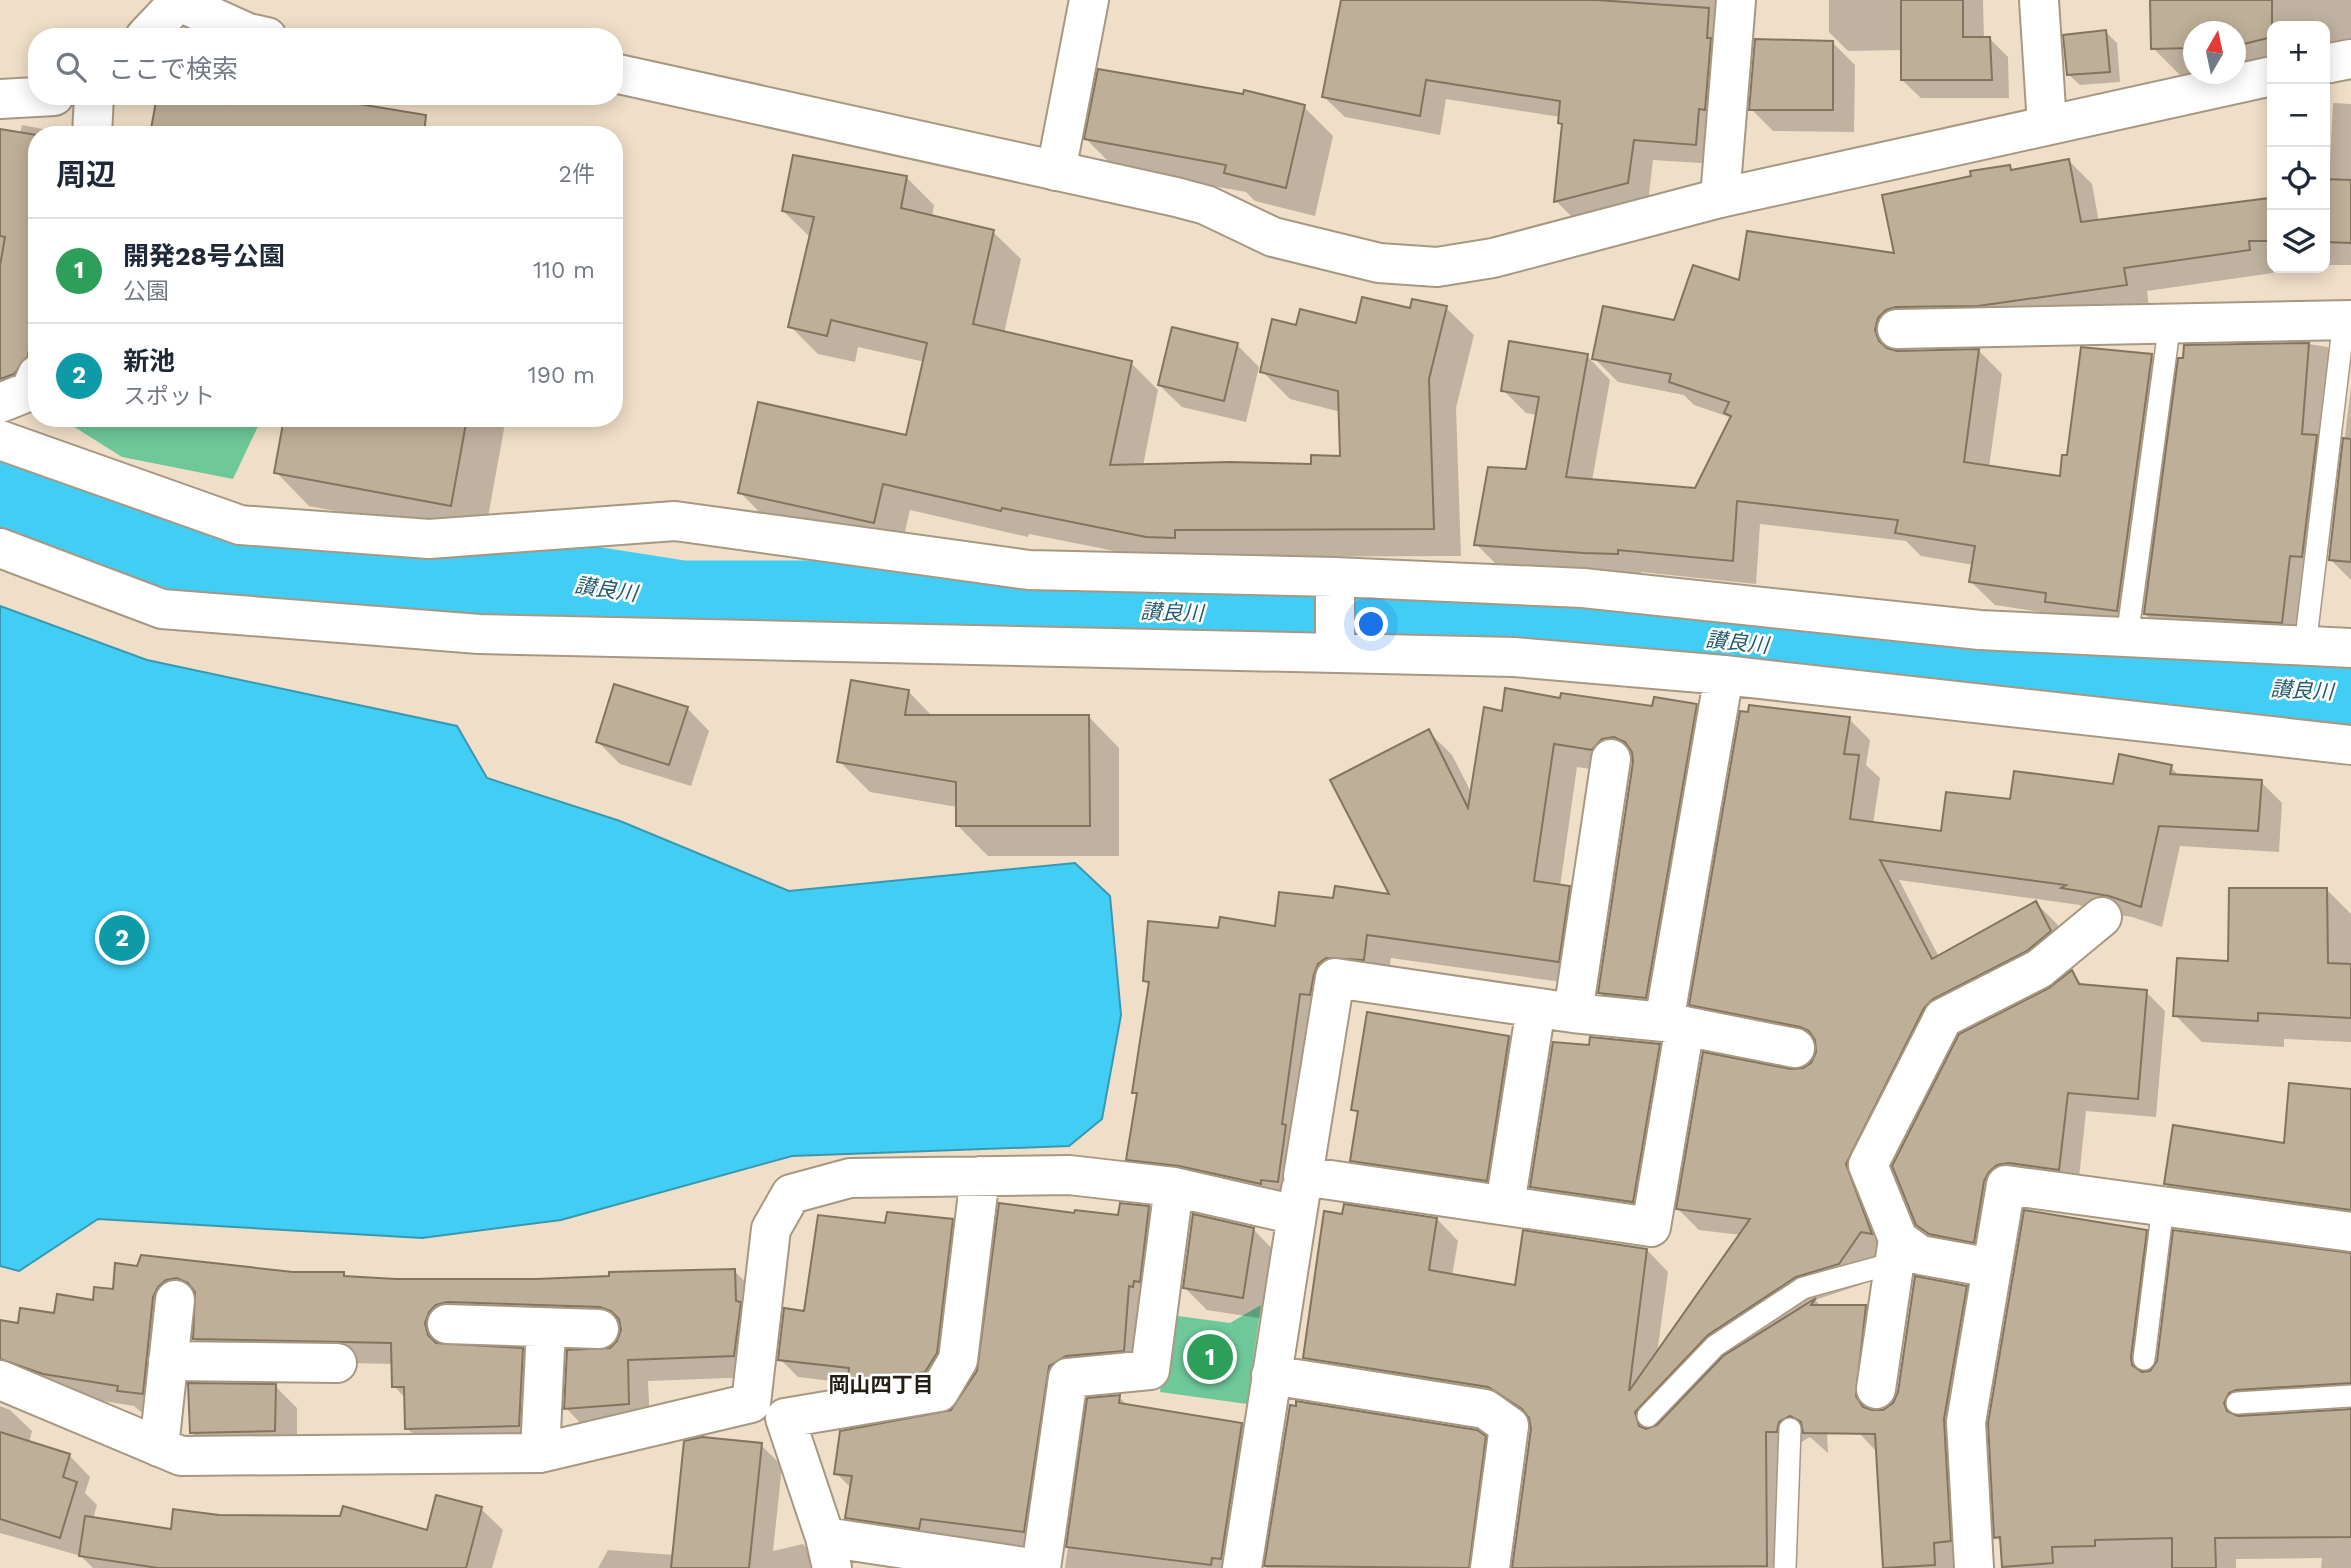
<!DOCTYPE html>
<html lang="ja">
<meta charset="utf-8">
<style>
body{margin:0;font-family:"Work Sans","Noto Sans JP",sans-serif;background:#f2f2f3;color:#1f2937}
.controls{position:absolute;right:21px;top:21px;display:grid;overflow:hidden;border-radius:14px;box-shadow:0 4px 18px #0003}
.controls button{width:63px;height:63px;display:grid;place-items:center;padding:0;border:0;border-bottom:2px solid #e0e1e3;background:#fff;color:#1f2937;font:35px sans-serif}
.compass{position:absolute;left:2183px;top:21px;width:63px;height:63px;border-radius:50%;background:#fff;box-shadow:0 4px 18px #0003;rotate:9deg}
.you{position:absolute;left:1372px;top:625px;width:24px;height:24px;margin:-18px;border:5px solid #fff;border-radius:50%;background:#1a73e8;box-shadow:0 0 0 10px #1a73e833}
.badge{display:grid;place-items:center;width:46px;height:46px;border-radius:50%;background:#be3317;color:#fff;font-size:23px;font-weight:700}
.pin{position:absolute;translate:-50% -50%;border:4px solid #fff;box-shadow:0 2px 7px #0006}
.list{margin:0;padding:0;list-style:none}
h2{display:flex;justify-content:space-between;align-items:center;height:91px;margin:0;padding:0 28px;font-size:30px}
h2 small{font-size:23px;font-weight:400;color:#747a83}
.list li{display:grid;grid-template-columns:46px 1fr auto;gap:21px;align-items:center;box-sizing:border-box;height:105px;padding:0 28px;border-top:2px solid #e0e1e3}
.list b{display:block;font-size:26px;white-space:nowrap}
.list p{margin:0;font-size:23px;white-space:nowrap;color:#747a83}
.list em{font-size:23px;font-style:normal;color:#747a83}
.icon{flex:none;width:38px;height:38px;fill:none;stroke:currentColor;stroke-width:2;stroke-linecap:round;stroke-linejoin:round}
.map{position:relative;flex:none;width:2351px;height:1568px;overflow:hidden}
.search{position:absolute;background:#fff;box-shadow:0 4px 18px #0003;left:28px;top:28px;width:595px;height:77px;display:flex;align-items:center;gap:18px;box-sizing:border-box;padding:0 24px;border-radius:28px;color:#747a83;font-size:26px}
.panel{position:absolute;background:#fff;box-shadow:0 4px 18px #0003;left:28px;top:126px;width:595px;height:301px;border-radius:28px}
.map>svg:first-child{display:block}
.green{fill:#6fc89a}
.water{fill:#42cdf4;stroke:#3998b1;stroke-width:2}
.shadow{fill:#0003;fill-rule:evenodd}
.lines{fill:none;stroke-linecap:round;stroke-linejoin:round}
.river{stroke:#42cdf4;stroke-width:79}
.building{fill:#beaf98;stroke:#82745e;stroke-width:2}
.service-casing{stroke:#a79882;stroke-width:24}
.minor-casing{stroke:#a79882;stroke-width:42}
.tertiary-casing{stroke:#a79882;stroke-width:42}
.service{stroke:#fff;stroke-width:21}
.minor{stroke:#fff;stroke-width:38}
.tertiary{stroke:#fff;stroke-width:38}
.labels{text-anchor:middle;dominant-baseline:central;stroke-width:5;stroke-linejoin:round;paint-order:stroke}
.water-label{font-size:21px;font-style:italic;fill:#255c6c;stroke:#fff}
.neighbourhood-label{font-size:21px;font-weight:bold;fill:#241e15;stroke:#fff}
</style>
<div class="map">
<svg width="2351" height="1568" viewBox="0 0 2351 1568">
<rect width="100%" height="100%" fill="#f0dfc8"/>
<!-- green -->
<path class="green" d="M60 418H262L233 479 122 457Z
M1261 1305 1247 1404 1160 1392 1171 1315 1230 1323Z"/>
<!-- water -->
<path class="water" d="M0 606 147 660 457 726 487 778 620 821 789 891 1075 863 1110 896 1121 1015 1102 1119 1069 1146 792 1156 561 1220 422 1238 98 1219 19 1271 0 1266Z"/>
<!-- shadow -->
<path class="shadow" d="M1342 0H1734L1716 164 1653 160 1648 203 1576 221 1556 201 1563 127 1560 117 1446 99 1440 135 1345 117 1324 97Z
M1829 0H1983L1984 39H1990L2008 57 2009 98H1921L1902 80 1903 50 1848 51 1829 32Z
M2152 0H2351V49L2325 58V26H2272V72L2182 77 2153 48ZM2194 32H2236V74H2194Z
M2106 32 2117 43 2120 82 2080 85 2069 75Z
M1832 42 1855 65 1854 132 1773 131 1751 109Z
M2333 103 2351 104V265H2325V181H2329Z
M230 106 415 118 433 135H152Z
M1304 107 1333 136 1315 216 1255 201 1246 192 1115 168 1086 139Z
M22 125 73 135H37V379L0 409V131L20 134Z
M2069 161 2092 184 2099 222 2270 199 2272 180 2273 273 2147 291 2149 308 1901 342 1899 350 1979 351 2002 374 1989 467 2062 478 2069 457 2152 356 2177 381 2186 347 2309 344 2327 347 2347 368 2302 642 2166 634 2143 612 2140 634 2060 615 1995 605 1971 582 1974 565 1921 556 1906 541 1760 524 1756 584 1641 572V577L1500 568 1476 544 1527 470 1537 415 1526 413 1503 390 1587 356 1610 380 1592 481 1696 490 1732 418 1694 405 1684 395 1618 382 1594 358 1675 322 1740 282 1896 255 2009 167 2013 171Z
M907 178 934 205 932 217 993 232 1021 259 1004 333 1131 363 1158 390 1143 466 1313 465 1342 458 1341 412 1290 399 1262 371 1297 327 1357 325 1412 310 1446 308 1474 335 1456 408 1461 556 1202 557 1175 563 1029 534 1028 537 910 510 901 549 767 520 740 492 908 437 925 362 858 347 855 362 818 354 790 326 811 238 783 211Z
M1237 345 1259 367 1246 422 1182 407 1159 385Z
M2351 387V580L2330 559Z
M286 418H506L484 539 309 506 276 472Z
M908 691 933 717H1089L1119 748V856H988L957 825V807L870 792 839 761Z
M1562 700 1654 708 1696 705 1720 729 1669 1021 1624 1017 1600 993 1635 761 1626 762 1616 773 1577 767 1560 887 1569 888 1593 912 1582 985 1391 958 1387 983 1351 981 1284 1207 1152 1183 1128 1159 1138 1096 1134 1092 1150 986 1145 981 1219 930 1277 928 1335 900 1392 896 1428 731 1452 755 1472 794 1503 713Z
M687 708 709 731 691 786 620 764 598 742Z
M1849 719 1870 740 1866 765 1880 778 1873 824 1943 833 2012 801 2114 786 2171 767 2180 777 2261 782 2282 803 2279 852 2180 846 2162 927 2132 917 2084 909 2080 905 1899 880 1939 957 2036 903 2057 924 2071 952 1954 1019 1867 1186 1883 1253 1860 1285 1815 1300 1822 1307H1866L1887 1328 1877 1412 1894 1404 1966 1287 1987 1309 1971 1562 1954 1563 1955 1568H1885L1878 1453 1857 1431 1827 1434 1828 1453 1810 1437 1800 1443 1787 1568H1514L1531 1420 1511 1408 1326 1379 1305 1357 1344 1216 1437 1219 1458 1241 1452 1276 1517 1287 1647 1250 1668 1272 1657 1354 1741 1235 1699 1230 1678 1209 1791 1071 1803 1070 1812 1064 1818 1046 1712 1025 1691 1004Z
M2327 890 2351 914V1042L2284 1039V1047L2202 1042 2175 1015 2230 963Z
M2071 973 2085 987 2146 992 2165 1011 2156 1117 2086 1111 2078 1188 2028 1181 1993 1260 1937 1244 1917 1224Z
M1509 1037 1530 1058 1507 1201 1373 1181 1352 1160 1359 1115 1353 1109Z
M1659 1045 1672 1059 1646 1215 1545 1200 1532 1187 1590 1047Z
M2351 1090V1227L2187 1205 2166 1184 2286 1145Z
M1149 1208 1166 1226 1141 1368 1084 1374 1040 1561 865 1535 847 1517 852 1489 836 1473 959 1404 1076 1215 1119 1217Z
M952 1221 970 1239 954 1371 866 1402 849 1383 798 1377 780 1359 805 1313 887 1225Z
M1253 1229 1275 1252 1265 1319 1207 1310 1185 1288Z
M2146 1232 2167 1253 2152 1373 2351 1255V1405L2258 1410 2247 1417 2351 1411V1568H2321L2322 1558 2236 1559V1568H2004L2002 1543 1996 1537Z
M138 1268 343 1274 347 1278 396 1281H536L734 1271 756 1292 755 1377 648 1381 650 1425 587 1430 566 1408 619 1341 623 1328 470 1323 449 1335 446 1345 522 1350 544 1372 540 1447 428 1449 407 1428 406 1399 394 1386 393 1364 216 1360 194 1339 197 1300 187 1301 164 1414 141 1412 134 1406 66 1395 0 1400V1322L20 1325 95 1302 114 1291Z
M190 1385 275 1386 297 1408V1453L214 1455 192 1433Z
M1119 1397 1128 1406 1242 1424 1263 1446 1244 1568H1065L1089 1400Z
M0 1406 10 1410 32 1431 29 1443 69 1455 90 1477 85 1493 97 1505 93 1519 172 1531 428 1532 481 1509 503 1530 492 1568H93L81 1556 0 1533Z
M1291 1407 1484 1438 1506 1459 1491 1568H1266Z
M761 1445 782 1466 773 1551 803 1544 825 1568H598L608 1550 674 1555Z"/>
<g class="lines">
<!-- river -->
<path class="river" d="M0 500 208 560 384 579 580 584 682 600H904L1196 613 1472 616 2096 678 2351 692"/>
</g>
<!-- building -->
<path class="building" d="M1341 0H1597L1709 8 1707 38H1711L1705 110 1699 109 1696 145 1634 140 1628 183 1554 202 1562 124 1558 123 1560 101 1426 80 1420 116 1322 97Z
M1901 0H1963V37H1990L1992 80H1901Z
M2150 0H2272V37L2236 46V32H2194V48L2151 49Z
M2106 30 2110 72 2067 75 2063 35Z
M1755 39 1833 41V110H1749Z
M1098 69 1243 94 1244 90 1305 105 1286 188 1224 173 1226 165 1084 139Z
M189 96 229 104 230 96H310L426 115 424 135H150L156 101Z
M0 129 37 135V328H33L28 356 14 374 0 379V266L5 237 0 236Z
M793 155 907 176 901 208 994 230 973 324 1132 361 1110 465 1230 462 1311 464V455L1340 456 1338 391 1260 372 1272 319 1296 325 1300 309 1356 323 1362 297 1410 308 1412 299 1447 306 1429 379 1434 529 1175 530V538L1146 537 1002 508 1001 511 883 484 874 523 738 493 758 402 906 435 927 343 831 320 827 336 788 327 814 217 782 211Z
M2069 159 2081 222 2269 198V178H2272V241H2249L2250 250 2124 268 2127 285 1978 306 1896 307 1886 310 1878 318 1875 330 1879 341 1887 348 1897 351 1979 349 1964 462 2060 476 2062 455H2067L2081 347 2152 354 2117 611 2045 602 2046 593 1969 582 1975 546 1895 533 1898 520 1737 501 1733 561 1618 550V554L1583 553 1474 545 1488 467 1526 469 1539 397 1501 391 1509 341 1588 354 1566 477 1695 488 1731 416 1724 413 1729 402 1669 382 1671 374 1592 359 1603 306 1674 320 1693 265 1739 280 1747 231 1894 253 1882 195 1971 176 1970 171 2010 165 2011 170Z
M2325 179 2351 180V243L2325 242Z
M1172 327 1238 343 1224 401 1158 385Z
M2309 343 2302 434 2317 435 2302 557 2290 556 2282 623 2144 614 2178 358H2183L2184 345Z
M284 418H467L451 506 274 473Z
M2343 438 2351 439V562L2329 560Z
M851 680 909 690 905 715H1089L1090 826H956V782L837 762Z
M614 684 688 707 669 765 596 742Z
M1505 688 1560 698 1561 693 1652 706 1654 697 1697 704 1646 998 1598 993 1633 762 1632 752 1625 742 1614 737 1602 739 1592 750 1554 744 1534 881 1570 886 1559 962 1367 935 1364 960 1326 958 1318 964 1314 974 1310 995 1300 994 1282 1124 1286 1125 1278 1182 1261 1180V1184L1179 1166 1126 1160 1137 1093H1132L1149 982 1143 981 1148 921 1218 928 1220 917 1275 926 1279 892 1333 898 1335 886 1389 894 1330 780 1429 729 1468 808 1484 707 1502 711Z
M1749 705 1850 717 1844 754 1859 755 1850 819 1941 831 1946 792 2010 799 2014 771 2113 784 2119 754 2172 765 2170 774 2262 780 2258 831 2159 826 2141 907 2109 896 2061 888 2066 885 1880 860 1932 959 2036 901 2051 931 2027 951 1933 999 1924 1008 1846 1164 1872 1234 1861 1232 1839 1264 1796 1277 1708 1335 1635 1412 1639 1426 1646 1429 1657 1425 1723 1356 1816 1298 1811 1305H1866L1856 1396 1863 1407 1872 1410H1883L1893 1403 1898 1392 1915 1276 1967 1286 1944 1419 1951 1541 1934 1543 1935 1565 1883 1568 1875 1434 1803 1433 1801 1422 1790 1416 1779 1422 1777 1432H1766L1767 1566 1512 1568 1531 1429 1529 1418 1522 1409 1488 1387 1303 1358 1324 1211 1342 1214 1344 1204 1437 1218 1429 1270 1515 1285 1523 1230 1647 1249 1629 1391 1750 1219 1676 1209 1703 1052 1791 1069 1803 1068 1811 1063 1816 1052 1815 1040 1809 1031 1800 1027 1689 1005 1740 711 1748 712Z
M2229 888H2327L2328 963 2351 964V1018L2258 1013V1021L2173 1016 2177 958 2228 961Z
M2072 970 2079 984 2147 990 2138 1099 2068 1093 2059 1170 2009 1163 1997 1165 1989 1172 1984 1181 1974 1243 1929 1234 1916 1225 1892 1166 1959 1034 2049 988Z
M1367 1012 1509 1036 1487 1181 1350 1161 1358 1111 1351 1110Z
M1590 1037 1660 1044 1633 1202 1530 1187 1553 1042 1589 1045Z
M2289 1083 2351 1089V1210L2164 1184 2173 1125 2284 1143Z
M999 1203 1074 1213 1075 1210 1118 1215 1120 1203 1149 1206 1140 1282 1134 1281 1133 1287 1129 1286 1124 1351 1066 1356 1049 1366 1024 1532 921 1519 919 1529 845 1518 852 1476 834 1474 840 1431 951 1410 977 1371Z
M2024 1210 2147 1230 2131 1357 2132 1365 2142 1372 2150 1371 2157 1361 2173 1230 2351 1253V1383L2236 1390 2229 1393 2224 1403 2227 1411 2238 1416 2351 1409V1537L2215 1538 2216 1568H2172V1538L2095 1540V1546L2052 1547 2053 1563 2002 1567 2000 1537 1994 1538 1988 1423Z
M887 1212 953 1219 937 1353 925 1372 847 1385 849 1368 778 1360 784 1308 804 1311 818 1215 885 1223Z
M1193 1214 1254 1228 1243 1298 1183 1288Z
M141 1255 293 1272H344V1276L396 1279H536L609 1276V1272L735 1269 736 1301 741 1302 734 1356 628 1360 629 1404 564 1409 567 1350 610 1348 617 1341 621 1330 619 1319 611 1311 600 1307 447 1302 436 1305 429 1312 425 1323 428 1335 436 1343 523 1348 519 1426 405 1429 404 1387H392L391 1343 193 1339 195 1292 188 1283 177 1278 166 1280 158 1287 153 1297 143 1394 117 1391 118 1386 43 1374 0 1359V1320L18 1323 20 1308 54 1313 57 1294 93 1300 94 1287 113 1289 115 1263 137 1266Z
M188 1383 276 1384 275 1431 190 1433Z
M1120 1395 1119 1403 1242 1423 1221 1559 1212 1558 1211 1565 1066 1547 1087 1398Z
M1296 1401 1477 1430 1486 1436 1469 1568 1264 1566 1290 1405 1296 1406Z
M0 1432 70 1454 63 1477 77 1482 60 1538 0 1519Z
M702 1437 762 1443 749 1568H671L684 1441Z
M436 1495 482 1507 466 1568H158L79 1556 85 1516 171 1529 173 1509 219 1515 340 1516 343 1506 427 1530Z"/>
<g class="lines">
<defs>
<path id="service" d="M2127 638 2170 322
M2305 647 2344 320
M2144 1359 2163 1206
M2237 1403 2351 1396
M1648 1416 1715 1346 1803 1288 1894 1263
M1785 1568 1790 1429"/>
<path id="minor" d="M2039 0 2047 125
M145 37 178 2
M0 99 54 96
M92 135 94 96
M1056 171 1089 0
M1720 198 1736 0
M1897 329 2351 320
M0 403 30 391 37 375
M0 440 240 525 429 539 675 521 1029 570 1335 577 1583 588 1980 630 2351 648
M0 548 162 609 479 634 1514 657 1724 675 2351 745
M1335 652V577
M1573 1013 1611 759
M1664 1022 1724 675
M1685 1026 1651 1227 1303 1176 1335 978 1573 1013 1664 1022 1795 1048
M1505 1205 1536 1008
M1992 1268 1920 1255 1898 1239 1868 1165 1943 1018 2039 969 2102 917
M447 1324 599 1329
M168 1361 337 1363
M1271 1375 1485 1409 1509 1426 1490 1568
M0 1380 181 1456 540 1453 751 1403 771 1229 791 1194 850 1178 1069 1175 1174 1187 1296 1215
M1876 1389 1898 1239
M159 1447 175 1300
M540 1453 546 1328
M825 1537 1031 1568
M832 1568 825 1537 785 1418 939 1392 958 1360 980 1176
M1041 1568 1068 1378 1150 1370 1174 1187
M1242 1568 1301 1189
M1974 1568 1966 1422 2006 1185 2351 1232"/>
<path id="tertiary" d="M175 0 248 33 267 37
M2325 64 2351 59
M614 73 1176 197 1206 205 1273 237 1379 263 1437 267 1493 258 1720 198 2272 76"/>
</defs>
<!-- service casing -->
<use href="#service" class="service-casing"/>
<!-- minor casing -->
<use href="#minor" class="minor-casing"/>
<!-- tertiary casing -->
<use href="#tertiary" class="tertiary-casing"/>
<!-- service -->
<use href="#service" class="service"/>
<!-- minor -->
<use href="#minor" class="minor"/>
<!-- tertiary -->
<use href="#tertiary" class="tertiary"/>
</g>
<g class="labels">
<!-- water labels -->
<g class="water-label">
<text transform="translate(606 589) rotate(8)">讃良川</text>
<text transform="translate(1172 612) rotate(2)">讃良川</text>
<text transform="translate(1737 642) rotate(6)">讃良川</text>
<text transform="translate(2302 690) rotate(3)">讃良川</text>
</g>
<!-- neighbourhood labels -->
<g class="neighbourhood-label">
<text x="881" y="1384">岡山四丁目</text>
</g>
</g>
</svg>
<div class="controls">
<button>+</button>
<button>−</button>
<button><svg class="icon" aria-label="locate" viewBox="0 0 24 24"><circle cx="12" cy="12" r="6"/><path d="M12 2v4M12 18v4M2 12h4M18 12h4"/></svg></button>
<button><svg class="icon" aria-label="layers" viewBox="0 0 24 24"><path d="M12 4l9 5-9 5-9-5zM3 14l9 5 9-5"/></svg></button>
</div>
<svg class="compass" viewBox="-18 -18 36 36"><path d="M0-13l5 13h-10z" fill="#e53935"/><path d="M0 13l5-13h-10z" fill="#747a83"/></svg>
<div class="you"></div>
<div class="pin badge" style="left:1210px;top:1357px;background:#2e9e5b">1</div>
<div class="pin badge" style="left:122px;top:938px;background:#0f9aa8">2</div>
<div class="search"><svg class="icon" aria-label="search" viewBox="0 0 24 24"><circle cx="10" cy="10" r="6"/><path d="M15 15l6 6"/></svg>ここで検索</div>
<section class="panel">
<h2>周辺<small>2件</small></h2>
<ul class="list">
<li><span class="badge" style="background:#2e9e5b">1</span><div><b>開発28号公園</b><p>公園</p></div><em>110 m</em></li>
<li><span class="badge" style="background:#0f9aa8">2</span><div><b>新池</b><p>スポット</p></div><em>190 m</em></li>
</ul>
</section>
</div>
